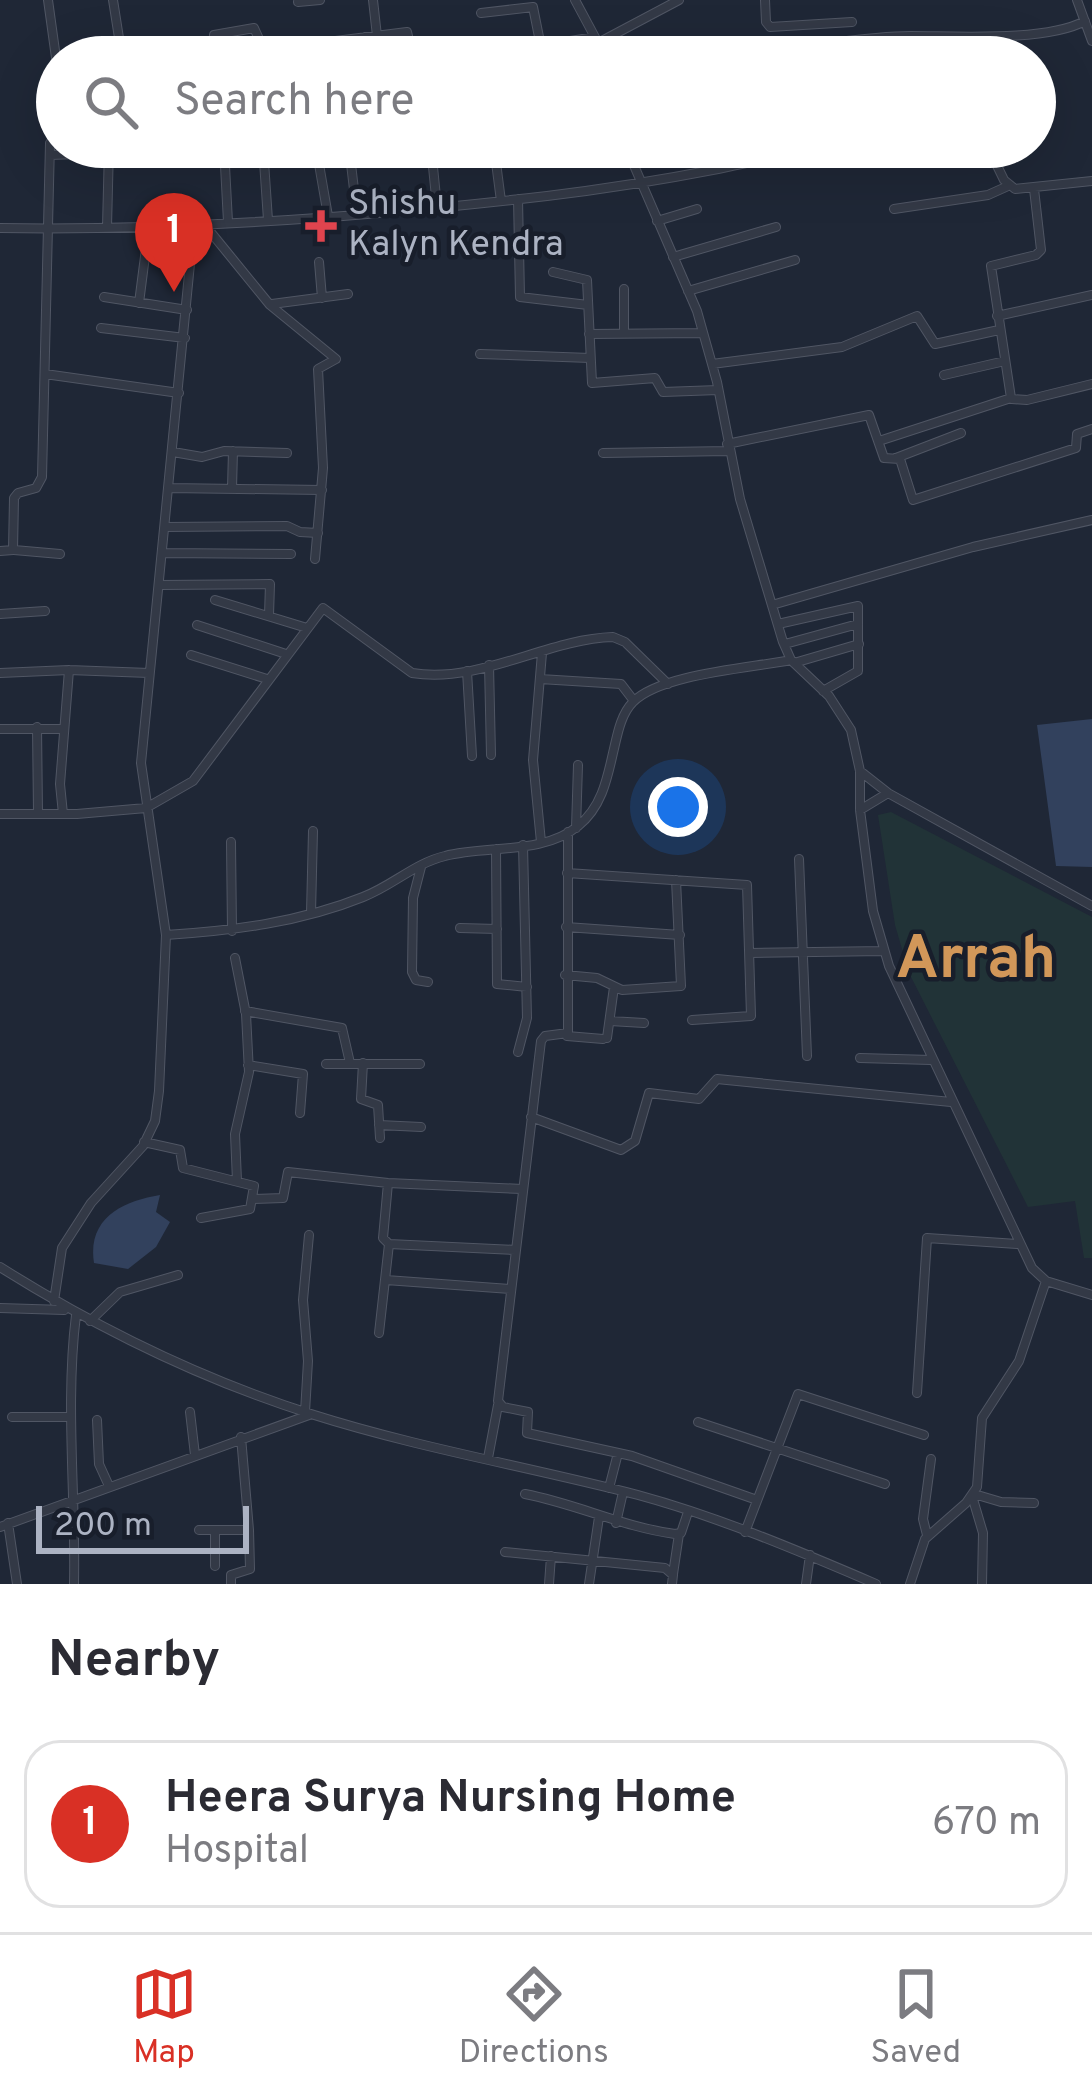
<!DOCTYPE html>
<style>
body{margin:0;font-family:Overpass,sans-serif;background:#f2f2f3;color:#2b2b33}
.scale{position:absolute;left:36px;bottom:30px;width:213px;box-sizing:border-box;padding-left:12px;border:6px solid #acb3c3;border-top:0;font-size:33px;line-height:42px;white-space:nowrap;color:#acb3c3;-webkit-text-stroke:9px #181e2b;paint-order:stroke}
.you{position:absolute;left:678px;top:807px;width:42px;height:42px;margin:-30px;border:9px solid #fff;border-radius:50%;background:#1a73e8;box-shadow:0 0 0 18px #1a73e833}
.badge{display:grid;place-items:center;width:78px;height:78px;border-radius:50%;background:#d93025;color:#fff;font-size:39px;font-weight:700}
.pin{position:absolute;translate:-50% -99px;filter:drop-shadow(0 3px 6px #0008)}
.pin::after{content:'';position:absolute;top:63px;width:42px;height:36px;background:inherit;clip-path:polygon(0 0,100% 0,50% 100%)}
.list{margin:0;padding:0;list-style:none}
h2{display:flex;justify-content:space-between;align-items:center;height:156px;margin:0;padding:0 48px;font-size:51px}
h2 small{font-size:39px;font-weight:400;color:#7c7c81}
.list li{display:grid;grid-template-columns:78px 1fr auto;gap:36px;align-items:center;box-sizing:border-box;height:168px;margin:0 24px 24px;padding:0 24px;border:3px solid #e1e1e2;border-radius:36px}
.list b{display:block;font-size:45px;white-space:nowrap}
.list p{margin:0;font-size:39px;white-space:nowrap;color:#7c7c81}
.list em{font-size:39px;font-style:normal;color:#7c7c81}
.icon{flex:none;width:66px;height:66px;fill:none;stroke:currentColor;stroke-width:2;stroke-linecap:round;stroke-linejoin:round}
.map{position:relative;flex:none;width:1092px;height:1584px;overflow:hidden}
.search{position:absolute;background:#fff;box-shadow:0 12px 48px #0002;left:36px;right:36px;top:36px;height:132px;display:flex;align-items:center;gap:30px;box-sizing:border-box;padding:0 42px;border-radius:66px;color:#7c7c81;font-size:45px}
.sheet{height:348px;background:#fff}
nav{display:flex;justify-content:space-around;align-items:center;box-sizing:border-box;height:168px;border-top:3px solid #e1e1e2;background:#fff;font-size:33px;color:#7c7c81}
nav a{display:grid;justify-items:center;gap:6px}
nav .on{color:#d93025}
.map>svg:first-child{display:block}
.green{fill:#213337}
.water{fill:#32415d}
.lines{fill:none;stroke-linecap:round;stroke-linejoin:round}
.minor-casing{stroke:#505664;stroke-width:10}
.minor{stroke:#333946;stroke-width:8}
.health-dot{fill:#e0444e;stroke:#181e2b;stroke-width:4.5}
.labels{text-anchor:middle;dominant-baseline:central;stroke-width:9;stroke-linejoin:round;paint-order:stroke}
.poi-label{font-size:36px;fill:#acb3c3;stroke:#181e2b;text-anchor:start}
.town-label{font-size:60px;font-weight:bold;fill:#d29759;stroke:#181e2b}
</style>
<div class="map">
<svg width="1092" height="1584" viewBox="0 0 1092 1584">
<rect width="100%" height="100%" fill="#1f2736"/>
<!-- green -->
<path class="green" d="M891 812 1092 917V1258H1084L1075 1201 1028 1207 909 973 895 925 878 815Z"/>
<!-- water -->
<path class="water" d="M1092 719V867L1056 866 1037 725Z
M160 1195 156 1212 170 1222 156 1247 128 1269 94 1263C87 1218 123 1201 160 1195Z"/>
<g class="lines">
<defs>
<path id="minor" d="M48 0 57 65
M113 0 122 57
M373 0 377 36
M575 0 597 41
M765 0 766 22 770 27 852 22
M1077 0 1092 41
M298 2 320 0
M481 13 533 7 543 57
M365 37 368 57
M879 39 884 57
M305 44 307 57
M781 49C824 45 868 36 911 36 956 36 1046 42 1085 21
M180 57 213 48 214 35 254 28 264 50 407 32 413 57
M472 57 595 37
M597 57 598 43 679 0
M830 57H831
M224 147 228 222
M263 147 268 220
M316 147 328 216
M349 147 357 215
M431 147 437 207
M494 147 501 201
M626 147 697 311 717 382 740 499 783 642 791 660 829 696 851 730 860 771V810L873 911 889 966 1032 1268 1046 1281 1092 1295
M988 147 1004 180 1015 189 1092 181
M432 152 470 147
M50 155 108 153
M518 199 520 297 588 305
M894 209 988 195 1008 186
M657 221 697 209
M204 224 270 305 336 359 318 369 323 468 315 559
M107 227 109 147
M0 228C182 231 366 217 547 196 605 189 661 180 718 169 749 162 778 158 807 147
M673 257 776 227
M319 262 322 298
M553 272 587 280 592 383 655 378 663 392 718 390
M688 291 795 260
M104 297 187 310
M139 303 149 225
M272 304 348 294
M997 316 1092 295
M101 328 185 338
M624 333V289
M589 334 703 333
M480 354 590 358
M712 364 842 347 917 316 935 344 999 330
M45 374 179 393
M944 375 1005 361
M1012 399 1027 400 1092 384
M879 441 1011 398 991 266 1036 255 1041 250 1034 189
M727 444 869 415 884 458 900 459 913 500 1076 448 1077 434 1092 429
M173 452 202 457 224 451 287 453
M603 453 729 451
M896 458 961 433
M169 488 322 490
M232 488 233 451
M165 527 287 526 300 532 318 533
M14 550 60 554
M0 551 13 550 14 498 18 493 36 488 42 477 50 143
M163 553 291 554
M159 585 270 584 269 615
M215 600 307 628
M772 605 973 547 1092 520
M0 614 45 611
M778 624 858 606V671L823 691
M197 625 286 654
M785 644 858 624
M191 655 267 679
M794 663 859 644
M489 665 491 755
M467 671 472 756
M0 673 69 670 149 673
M540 679 621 684 634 701
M37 727 38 812
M0 729H64
M860 771 888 793 1092 906
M860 810 888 793
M0 814H77L146 808 193 781 323 608 412 673C481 684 546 639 613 637L625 642 668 684
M63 814 60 784 69 670
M576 828 578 765
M568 832V1033L545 1036 541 1041 498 1401 503 1407 528 1412 527 1433 632 1456 757 1500
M231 842 232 931
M541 842 533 760 542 653
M496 849 497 984 527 987
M799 859 807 1056
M421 867 413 898 412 972 416 980 428 982
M567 873 747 885 751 1016 692 1020
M311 913 313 831
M566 927 680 935
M460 928 497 929
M166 935C232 931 301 922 363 897 392 886 415 863 445 856 487 845 543 855 578 826 601 808 607 780 613 753 617 737 620 715 633 702 660 674 751 668 791 660
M750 953 884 951
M235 958 246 1014 249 1072 235 1134 237 1181
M565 975 597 978 622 990 681 986 676 880
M245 1011 342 1028 350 1063
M610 1021 644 1023
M567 1036 603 1039
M607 1038 614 987
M518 1052 527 1018 523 845
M860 1058 931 1060
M363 1063 361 1099 378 1105 380 1138
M326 1064H420
M248 1065 303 1074 300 1113
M531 1117 621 1150 635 1141 649 1093 699 1099 717 1079 951 1102
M379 1125 421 1127
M144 1142 180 1150 183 1168 254 1186 250 1209 201 1218
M253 1199 283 1198 288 1172 388 1183 522 1189
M389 1244 516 1250
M0 1267C97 1328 201 1379 311 1414 418 1448 530 1467 638 1495 719 1517 799 1551 876 1584
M386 1280 511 1289
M54 1301 62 1248 91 1203 143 1146 155 1121 159 1091 166 935 141 763 194 223
M0 1308 64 1310
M90 1321 120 1292 178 1275
M379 1333 389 1244 383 1238 388 1183
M917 1393 927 1238 1017 1244
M190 1412 195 1455
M305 1412 308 1361 303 1300 309 1235
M12 1417H70
M97 1420 99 1464 109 1486
M698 1422 885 1484
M241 1437 249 1530
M488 1458 498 1405
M609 1488 618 1453
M525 1494C577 1504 623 1527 675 1534L681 1533 688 1512
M974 1494 1001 1502 1034 1503
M972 1496 983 1533 982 1584
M8 1523 17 1584
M616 1523 623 1492
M0 1527 309 1415
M199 1530H249L250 1569 231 1575V1584
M215 1530V1566
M745 1532 798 1394 924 1435
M927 1535 923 1519 931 1459
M505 1552 665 1568 673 1575 672 1584
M673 1574 679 1534
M74 1584C76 1494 65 1404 76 1315
M549 1584 551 1556
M589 1584 599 1517
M806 1584 810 1555
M910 1584 925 1539 966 1503 977 1487 982 1418 1019 1361 1046 1281"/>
</defs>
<!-- minor casing -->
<use href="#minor" class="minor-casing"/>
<!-- minor -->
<use href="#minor" class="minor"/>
</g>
<!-- markers -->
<path class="health-dot" d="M315 208h12v12h12v12h-12v12h-12v-12h-12v-12h12z"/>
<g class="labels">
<!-- poi labels -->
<g class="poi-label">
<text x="348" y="205">Shishu<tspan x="348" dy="41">Kalyn Kendra</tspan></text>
</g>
<!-- town labels -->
<g class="town-label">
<text x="976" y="962">Arrah</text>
</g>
</g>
</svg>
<div class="scale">200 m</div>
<div class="you"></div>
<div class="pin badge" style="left:174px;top:292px">1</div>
<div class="search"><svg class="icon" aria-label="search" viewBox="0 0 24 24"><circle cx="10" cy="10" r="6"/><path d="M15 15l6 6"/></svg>Search here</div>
</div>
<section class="sheet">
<h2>Nearby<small></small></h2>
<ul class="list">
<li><span class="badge">1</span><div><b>Heera Surya Nursing Home</b><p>Hospital</p></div><em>670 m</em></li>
</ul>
</section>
<nav>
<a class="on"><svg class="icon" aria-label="map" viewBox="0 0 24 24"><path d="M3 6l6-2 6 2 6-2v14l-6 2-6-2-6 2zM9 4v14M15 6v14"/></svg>Map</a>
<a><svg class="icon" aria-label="directions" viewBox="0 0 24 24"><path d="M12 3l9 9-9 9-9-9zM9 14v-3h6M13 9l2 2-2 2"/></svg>Directions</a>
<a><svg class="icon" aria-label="saved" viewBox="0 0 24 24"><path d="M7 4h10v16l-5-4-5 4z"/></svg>Saved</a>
</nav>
